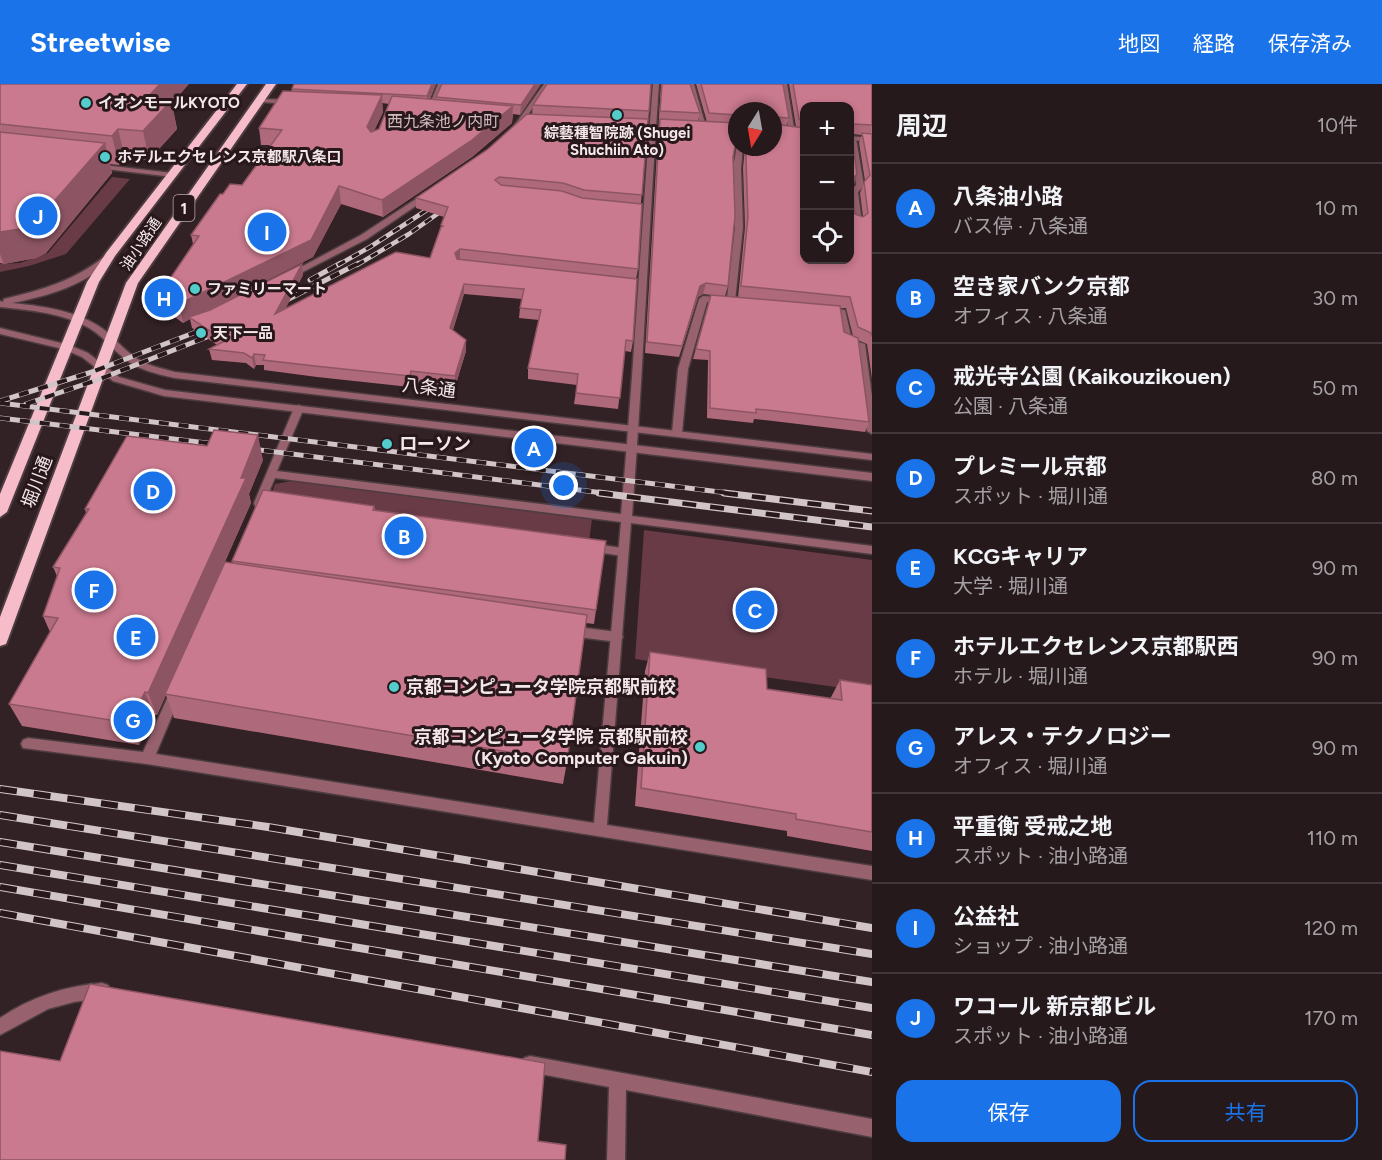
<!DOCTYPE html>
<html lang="ja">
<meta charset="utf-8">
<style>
body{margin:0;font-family:Figtree,"Noto Sans JP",sans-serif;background:#2e2225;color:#f1f3f6}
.controls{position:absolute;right:18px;top:18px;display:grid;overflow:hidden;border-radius:12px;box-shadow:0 3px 9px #0003}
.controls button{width:54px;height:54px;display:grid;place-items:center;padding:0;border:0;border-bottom:2px solid #42383b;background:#26191c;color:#f1f3f6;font:30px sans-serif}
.compass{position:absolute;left:728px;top:18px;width:54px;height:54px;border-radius:50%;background:#26191c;box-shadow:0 3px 9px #0003;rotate:191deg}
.you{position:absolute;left:564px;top:402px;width:21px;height:21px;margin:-15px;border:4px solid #fff;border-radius:50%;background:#1a73e8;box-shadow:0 0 0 9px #1a73e833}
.badge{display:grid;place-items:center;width:39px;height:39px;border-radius:50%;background:#1a73e8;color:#fff;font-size:20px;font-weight:700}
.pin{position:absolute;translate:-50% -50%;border:3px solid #fff;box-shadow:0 2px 6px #0006}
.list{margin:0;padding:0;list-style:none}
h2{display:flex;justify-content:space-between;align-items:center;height:78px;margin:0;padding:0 24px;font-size:26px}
h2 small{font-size:20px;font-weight:400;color:#a4a0a3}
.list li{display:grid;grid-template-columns:39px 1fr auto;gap:18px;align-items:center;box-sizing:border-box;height:90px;padding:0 24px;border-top:2px solid #42383b}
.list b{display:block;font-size:22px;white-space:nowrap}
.list p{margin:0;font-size:20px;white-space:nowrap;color:#a4a0a3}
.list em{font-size:20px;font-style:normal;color:#a4a0a3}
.actions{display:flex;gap:12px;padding:18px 24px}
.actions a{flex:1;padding:14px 0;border:2px solid #1a73e8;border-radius:18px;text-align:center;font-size:21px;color:#1a73e8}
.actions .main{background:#1a73e8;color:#fff}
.icon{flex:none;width:33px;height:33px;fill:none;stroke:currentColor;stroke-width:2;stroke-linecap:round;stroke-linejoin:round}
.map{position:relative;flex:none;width:872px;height:1076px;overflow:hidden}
header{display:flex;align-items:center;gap:36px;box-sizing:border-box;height:84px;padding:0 30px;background:#1a73e8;color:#fff}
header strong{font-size:28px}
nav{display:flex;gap:33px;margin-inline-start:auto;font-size:21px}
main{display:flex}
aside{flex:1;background:#26191c}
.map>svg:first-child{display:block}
.green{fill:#683b46}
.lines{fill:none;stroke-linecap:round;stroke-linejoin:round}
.service-casing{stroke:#4d3d40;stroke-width:3}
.minor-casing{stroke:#4d3d40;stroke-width:3}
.tertiary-casing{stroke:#4d3d40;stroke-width:3}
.trunk-casing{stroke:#4d3d40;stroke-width:4}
.service{fill:#97616e;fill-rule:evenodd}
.minor{fill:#97616e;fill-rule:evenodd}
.tertiary{fill:#97616e;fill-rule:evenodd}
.trunk{fill:#f7bcca;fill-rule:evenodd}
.rail-far3-casing{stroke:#d1c5c7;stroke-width:4.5}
.rail-far2-casing{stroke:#d1c5c7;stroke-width:5}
.rail-far1-casing{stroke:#d1c5c7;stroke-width:7}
.rail-casing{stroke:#d1c5c7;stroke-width:8}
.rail-far3{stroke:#28181c;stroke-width:3;stroke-dasharray:8;stroke-linecap:butt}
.rail-far2{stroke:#28181c;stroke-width:4;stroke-dasharray:10;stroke-linecap:butt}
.rail-far1{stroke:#28181c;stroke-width:4.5;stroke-dasharray:14;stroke-linecap:butt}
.rail{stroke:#28181c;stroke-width:6;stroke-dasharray:17;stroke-linecap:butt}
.wall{fill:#ae697a;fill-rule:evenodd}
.shaded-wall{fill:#8d5563}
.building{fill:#ca7a8e;stroke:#8d5563;stroke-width:1.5}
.poi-dot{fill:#53cdcb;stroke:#28181c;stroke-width:2}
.labels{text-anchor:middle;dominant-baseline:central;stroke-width:6;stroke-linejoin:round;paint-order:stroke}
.far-poi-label{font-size:15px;font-weight:bold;fill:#f3e7e9;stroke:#28181c;text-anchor:start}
.far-street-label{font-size:15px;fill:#f3e7e9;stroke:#28181c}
.far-neighbourhood-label{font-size:16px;fill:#d0babe;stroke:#28181c}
.shield{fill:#28181c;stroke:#b6a9ac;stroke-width:1.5}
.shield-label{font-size:16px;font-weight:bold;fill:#f3e7e9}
.street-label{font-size:18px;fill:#f3e7e9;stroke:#28181c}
.poi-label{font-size:18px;font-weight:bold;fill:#f3e7e9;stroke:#28181c;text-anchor:start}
</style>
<header>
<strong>Streetwise</strong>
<nav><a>地図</a><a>経路</a><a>保存済み</a></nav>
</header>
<main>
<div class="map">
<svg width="872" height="1076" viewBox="0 0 872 1076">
<rect width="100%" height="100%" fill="#322125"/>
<!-- green -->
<path class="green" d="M112 93 130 95 66 170 29 182 0 188V180L20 179 48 169Z
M297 396 592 435 589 458 271 412 275 400Z
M644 446 872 476V608L635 575Z"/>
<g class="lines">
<defs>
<path id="service" d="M438 0H444L432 26 427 27Z
M688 0H694L706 43 701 42Z
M781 0H787L795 50 789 49Z
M850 52 856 54 864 102 858 108 862 140 858 142 854 140 850 107 856 101Z
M737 61V63H743L741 84 743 143 735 217 731 220 707 218 688 285 682 349 677 352 672 349 678 285 699 215 703 212 727 214 735 143 733 84Z
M824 223 845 226 852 256 865 260 872 312V350L867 347 856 262 845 260 838 230 821 228V224Z
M589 459 622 464 628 468 622 472 585 466 583 463 585 460Z
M570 542 617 548 621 550 623 553 621 556 617 558 570 552 566 550 564 547 566 544Z"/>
<path id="minor" d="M544 0H550L519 43H515L514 42Z
M653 0H659C649 144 643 288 632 432L872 462V470L631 439 607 741 872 782V796L147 680 23 664 21 660 23 656 28 654 143 668 170 608 172 604 176 603 180 604 182 608 156 670 594 739 621 438 275 394 263 422H255L254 419 294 324 299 321 304 324 277 387 621 430C634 287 641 143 653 0Z
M258 15 293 16 296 18 293 20 260 18 258 17Z
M850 52 872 54V58L850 56Z
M94 80 173 89 177 91 173 93 97 84H94Z
M425 109 432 111 367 155 293 193 286 191 361 151Z
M102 899 108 901 110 907 108 913 74 918 48 925 0 951V934C31 913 65 902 102 899Z
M530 972 872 1035V1053L626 1006 625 1076H607L609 1003 530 988 524 986 522 980 524 974Z"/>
<path id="tertiary" d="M105 172 112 174C87 201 48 212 12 219 41 222 72 226 97 241 111 249 120 262 132 271 144 281 160 284 175 288L872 370V376L175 294C157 290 138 286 124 274 112 265 103 252 89 244 62 229 30 226 0 223V217L3 218 4 215C42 206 74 197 105 172Z
M0 244 69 261 88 269 119 293 165 306 872 389V397L164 312 113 297 82 273 63 265 0 250Z"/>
<path id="trunk" d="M237 0H247L115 172 99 198 7 428 0 433V410L87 198 106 169Z
M266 0H276L138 199 8 555 6 560 0 562V533L126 199Z"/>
</defs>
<!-- service casing -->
<use href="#service" class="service-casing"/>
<!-- minor casing -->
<use href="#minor" class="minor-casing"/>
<!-- tertiary casing -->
<use href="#tertiary" class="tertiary-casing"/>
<!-- trunk casing -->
<use href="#trunk" class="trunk-casing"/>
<!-- service -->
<use href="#service" class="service"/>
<!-- minor -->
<use href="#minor" class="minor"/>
<!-- tertiary -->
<use href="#tertiary" class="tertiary"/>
<!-- trunk -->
<use href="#trunk" class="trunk"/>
<defs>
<path id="rail-far3" d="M338 181 370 163 436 120
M357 181 409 150 450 121"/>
<path id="rail-far2" d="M310 196 341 179
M277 221 359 179
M0 317 92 288 209 243
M0 319 736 410
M26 320 100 295 222 247
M0 334 223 361
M244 364 611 410"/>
<path id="rail-far1" d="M599 409 872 443
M724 409 872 427"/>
<path id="rail" d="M0 705 268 743 872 844
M0 731 872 870
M0 758 872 898
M0 781 872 924
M0 803 872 951
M0 829 872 988"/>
</defs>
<!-- rail-far3 casing -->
<use href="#rail-far3" class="rail-far3-casing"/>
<!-- rail-far2 casing -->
<use href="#rail-far2" class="rail-far2-casing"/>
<!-- rail-far1 casing -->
<use href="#rail-far1" class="rail-far1-casing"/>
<!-- rail casing -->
<use href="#rail" class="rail-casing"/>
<!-- rail-far3 -->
<use href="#rail-far3" class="rail-far3"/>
<!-- rail-far2 -->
<use href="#rail-far2" class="rail-far2"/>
<!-- rail-far1 -->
<use href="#rail-far1" class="rail-far1"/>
<!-- rail -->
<use href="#rail" class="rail"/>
</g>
<!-- wall -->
<path class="wall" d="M0 0 172 20 177 45 149 76 125 74 119 81 110 80 112 89 46 169 36 174 4 180 0 179Z
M294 0H436L430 15H436V13L541 0 520 31 513 30 512 39 472 73 383 133 341 120 313 173 204 228 302 180 303 191 285 225 430 174 444 133 416 124V114L488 65 532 30 533 21 649 27 641 119 638 185 636 195 633 257 631 268 625 267 618 325 574 320 577 301 528 295V284L539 236 519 234 520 224 522 215 464 210 453 246 466 256V267L455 303 412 298 410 303 317 293 264 286V281H256L254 285 246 279 212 276 209 265 217 261 192 244 190 235 183 239 165 226 161 208 193 160 191 151 223 110 242 101 270 61H261L259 44 292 7V5ZM382 19 389 20 379 45 374 47 383 28Z
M661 0H690L700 29 698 37 707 38 696 0H783L789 34 786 42 796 43 789 0H872V295L867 260 858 256 869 338 865 348 773 337 754 335 753 339 707 334 708 276 693 275 711 211 703 210 698 213 679 273 645 269ZM804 22 849 176H804ZM737 27 773 63H745L743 84 745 143 738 213 725 212 728 202 733 73 735 60 737 59ZM851 50 862 51 859 59 865 97 860 109 863 133 855 130 852 102 854 100ZM840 224H846L853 252 844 248Z
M263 376 249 410 251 419 223 482 233 479 232 477 374 422 375 426 596 526 594 540 586 539 567 678 563 700 174 634 166 611 157 631H154L139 661 22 642 9 620 50 548 43 532 57 492 53 483 86 429 85 425Z
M650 568 767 605 830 615 840 596 872 601V767L787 752V747L635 722 645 587Z"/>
<!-- shaded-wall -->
<path class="shaded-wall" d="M160 0H189L172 20 177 45 149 76 143 47 147 14Z
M432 0H436L427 22V12Z
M535 0H541L520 31 521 21Z
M382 11 383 28 368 60 367 43Z
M513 22 512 39 472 73 383 133 382 116Z
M118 45 125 74 119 81 112 52Z
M105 59 112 89 46 169 36 174 4 180 0 170V148Z
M857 90 854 100 849 105 851 97Z
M339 102 341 120 313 173 191 235 189 233 190 235 183 239 179 220Z
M460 165V176L455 179V169Z
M302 180 303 191 277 241 275 230Z
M706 199 703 210 698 213 679 273 682 262 700 202Z
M464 200V210L450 255V244Z
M466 256V267L455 303V292Z
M254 270 256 281 254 285 252 274Z
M411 287 412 298 410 303V292Z
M258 351 263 376 249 410 251 419 157 631 148 609Z
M145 608 154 631 139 661 129 639Z"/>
<!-- building -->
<path class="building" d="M0 0H160L147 14 171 17 143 47 118 45 112 52 0 40Z
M294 0H432L427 12 292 5Z
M442 0H535L521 21 436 13Z
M547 0H651L649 27 533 21Z
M662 0H690L700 29 660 27Z
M701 0H783L789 34 774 33V40L804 44V176H849V22H804V36L799 35 793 0H872V41L853 40 851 46 857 90 851 97 855 130 863 133 868 129 864 98 870 91 862 49 872 50V252L871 249 858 243 850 213 741 202 748 133 746 74 747 63H773V27H737V31L709 29Z
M283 7 382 11 367 43 371 48 379 45 392 12 513 22 472 56 382 116 339 102 311 156 179 220 161 208 199 152 191 151 220 110H223L230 100 242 101 282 46 259 44Z
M527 30 648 35 642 111 584 106 563 99 499 93 495 96 501 101 562 107 582 114 642 120 638 185 460 165 455 169 457 175 637 195 633 257 626 256 620 314 576 309 578 290 528 284 541 226 520 224 524 205 464 200 450 244 466 256 455 292 411 287 410 292 315 282 263 276 265 271 254 270 252 274 244 269 209 265 225 257 189 233 210 226 302 180 275 230 396 168 430 174 441 143 443 142 441 141 448 123 416 114 488 65Z
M660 35 737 39V51L733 73 735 132 728 202 706 199 700 202 682 262 647 258Z
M0 48 105 59 36 138 26 144 0 148Z
M711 211 840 222 844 248 858 254 869 338 776 327 756 325V329L710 324V267L696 265Z
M214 346 258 351 241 394H246L148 609 145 608 129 639 9 620 58 534 43 532 60 484 53 483 89 425H85L127 352 207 362Z
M263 406 374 422 373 426 606 457 596 526 232 477Z
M225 478 587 531 567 678 165 610Z
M650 568 766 585 767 605 842 616 840 596 872 601V748L796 735V730L641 704Z
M90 900 545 979 538 1057 566 1061 565 1076H0V967L60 977Z"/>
<!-- markers -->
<g class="poi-dot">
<circle cx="86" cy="19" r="6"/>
<circle cx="617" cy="31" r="6"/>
<circle cx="105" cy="73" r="6"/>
<circle cx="195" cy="205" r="6"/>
<circle cx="201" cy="249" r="6"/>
<circle cx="387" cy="360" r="6"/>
<circle cx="394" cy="603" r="6"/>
<circle cx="700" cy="663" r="6"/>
</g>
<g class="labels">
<!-- far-poi labels -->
<g class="far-poi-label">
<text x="98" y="19">イオンモールKYOTO</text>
<text x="617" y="49" text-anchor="middle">綜藝種智院跡 (Shugei<tspan x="617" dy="17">Shuchiin Ato)</tspan></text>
<text x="117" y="73">ホテルエクセレンス京都駅八条口</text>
<text x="207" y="205">ファミリーマート</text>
<text x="213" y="249">天下一品</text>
</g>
<!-- far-street labels -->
<g class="far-street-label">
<text transform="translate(141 160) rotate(-56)">油小路通</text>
</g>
<!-- far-neighbourhood labels -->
<g class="far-neighbourhood-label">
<text x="443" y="37">西九条池ノ内町</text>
</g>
<!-- shield labels -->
<rect class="shield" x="173.5" y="111" width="21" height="26" rx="4.5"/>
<g class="shield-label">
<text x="184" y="124">1</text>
</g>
<!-- street labels -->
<g class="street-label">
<text transform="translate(429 304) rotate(7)">八条通</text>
<text transform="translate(37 398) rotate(-69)">堀川通</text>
</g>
<!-- poi labels -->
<g class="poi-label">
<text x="399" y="360">ローソン</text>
<text x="406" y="603">京都コンピュータ学院京都駅前校</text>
<text x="688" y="653" text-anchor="end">京都コンピュータ学院 京都駅前校<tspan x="688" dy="21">(Kyoto Computer Gakuin)</tspan></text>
</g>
</g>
</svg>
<div class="controls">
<button>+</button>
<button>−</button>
<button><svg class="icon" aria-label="locate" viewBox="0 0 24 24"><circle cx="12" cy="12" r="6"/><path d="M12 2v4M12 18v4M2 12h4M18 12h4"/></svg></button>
</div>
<svg class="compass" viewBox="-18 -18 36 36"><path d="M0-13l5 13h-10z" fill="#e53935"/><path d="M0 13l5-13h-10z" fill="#a4a0a3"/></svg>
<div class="you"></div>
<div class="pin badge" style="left:534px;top:364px">A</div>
<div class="pin badge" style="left:404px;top:452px">B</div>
<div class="pin badge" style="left:755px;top:526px">C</div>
<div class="pin badge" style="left:153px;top:407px">D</div>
<div class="pin badge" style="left:136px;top:553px">E</div>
<div class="pin badge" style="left:94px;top:506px">F</div>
<div class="pin badge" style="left:133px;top:636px">G</div>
<div class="pin badge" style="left:164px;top:214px">H</div>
<div class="pin badge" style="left:267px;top:148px">I</div>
<div class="pin badge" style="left:38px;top:132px">J</div>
</div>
<aside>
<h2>周辺<small>10件</small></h2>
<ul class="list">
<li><span class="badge">A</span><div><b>八条油小路</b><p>バス停 · 八条通</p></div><em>10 m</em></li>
<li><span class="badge">B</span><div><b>空き家バンク京都</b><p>オフィス · 八条通</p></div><em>30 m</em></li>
<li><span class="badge">C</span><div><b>戒光寺公園 (Kaikouzikouen)</b><p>公園 · 八条通</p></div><em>50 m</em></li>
<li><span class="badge">D</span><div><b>プレミール京都</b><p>スポット · 堀川通</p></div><em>80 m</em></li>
<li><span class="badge">E</span><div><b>KCGキャリア</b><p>大学 · 堀川通</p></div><em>90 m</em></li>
<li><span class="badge">F</span><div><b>ホテルエクセレンス京都駅西</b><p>ホテル · 堀川通</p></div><em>90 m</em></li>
<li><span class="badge">G</span><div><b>アレス・テクノロジー</b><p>オフィス · 堀川通</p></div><em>90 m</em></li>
<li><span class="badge">H</span><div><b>平重衡 受戒之地</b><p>スポット · 油小路通</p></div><em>110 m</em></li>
<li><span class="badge">I</span><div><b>公益社</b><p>ショップ · 油小路通</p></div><em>120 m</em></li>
<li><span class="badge">J</span><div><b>ワコール 新京都ビル</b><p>スポット · 油小路通</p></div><em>170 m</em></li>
</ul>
<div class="actions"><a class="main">保存</a><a>共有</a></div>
</aside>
</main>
